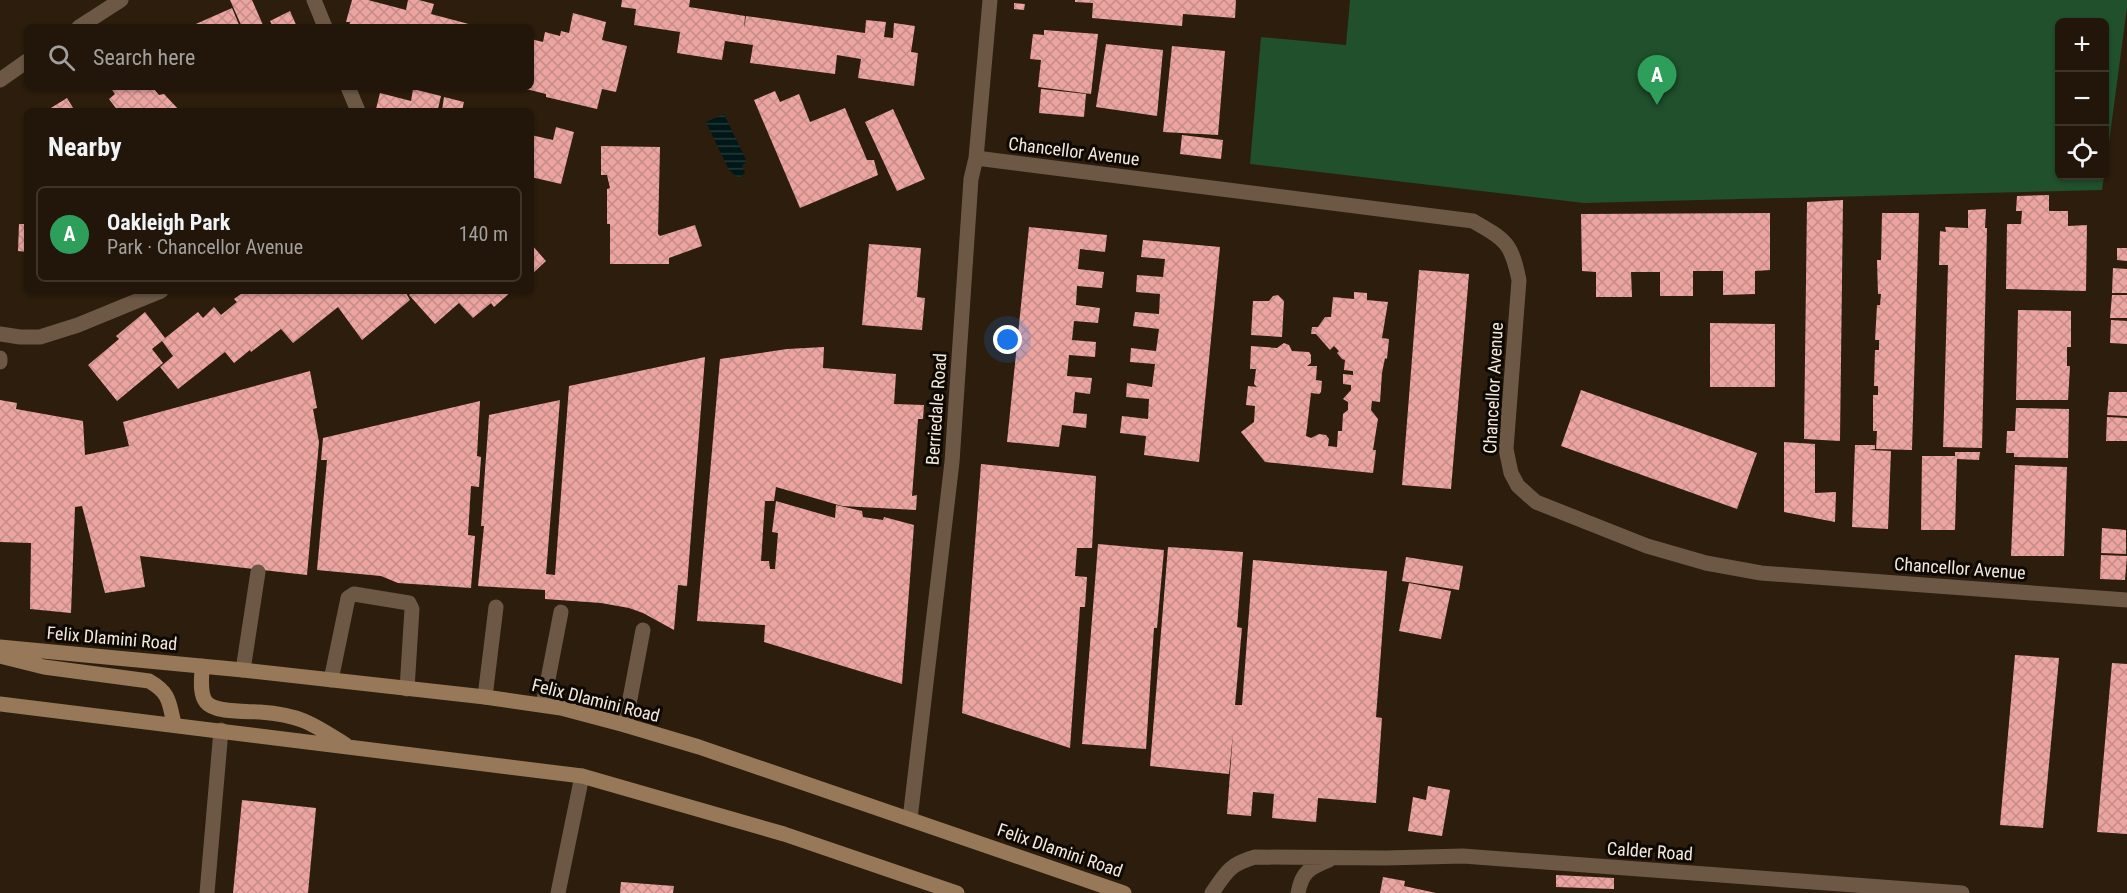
<!DOCTYPE html>
<meta charset="utf-8">
<style>
body{margin:0;font-family:"Roboto Condensed",sans-serif;background:#291f12;color:#f1f3f6}
.controls{position:absolute;right:18px;top:18px;display:grid;overflow:hidden;border-radius:9px;box-shadow:0 2px 4px #0004}
.controls button{width:54px;height:54px;display:grid;place-items:center;padding:0;border:0;border-bottom:2px solid #3e352a;background:#211609;color:#f1f3f6;font:30px sans-serif}
.you{position:absolute;left:1008px;top:340px;width:21px;height:21px;margin:-15px;border:4px solid #fff;border-radius:50%;background:#1a73e8;box-shadow:0 0 0 9px #1a73e833}
.badge{display:grid;place-items:center;width:39px;height:39px;border-radius:50%;background:#d93025;color:#fff;font-size:20px;font-weight:700}
.pin{position:absolute;translate:-50% -50px;filter:drop-shadow(0 2px 3px #0008)}
.pin::after{content:'';position:absolute;top:32px;width:21px;height:18px;background:inherit;clip-path:polygon(0 0,100% 0,50% 100%)}
.list{margin:0;padding:0;list-style:none}
h2{display:flex;justify-content:space-between;align-items:center;height:78px;margin:0;padding:0 24px;font-size:26px}
h2 small{font-size:20px;font-weight:400;color:#a29f9c}
.list li{display:grid;grid-template-columns:39px 1fr auto;gap:18px;align-items:center;box-sizing:border-box;height:96px;margin:0 12px 12px;padding:0 12px;border:2px solid #3e352a;border-radius:9px}
.list b{display:block;font-size:22px;white-space:nowrap}
.list p{margin:0;font-size:20px;white-space:nowrap;color:#a29f9c}
.list em{font-size:20px;font-style:normal;color:#a29f9c}
.icon{flex:none;width:33px;height:33px;fill:none;stroke:currentColor;stroke-width:2;stroke-linecap:round;stroke-linejoin:round}
.map{position:relative;flex:none;width:2127px;height:893px;overflow:hidden}
.search{position:absolute;background:#211609;box-shadow:0 2px 4px #0004;left:24px;top:24px;width:510px;height:66px;display:flex;align-items:center;gap:15px;box-sizing:border-box;padding:0 21px;border-radius:9px;color:#a29f9c;font-size:22px}
.panel{position:absolute;background:#211609;box-shadow:0 2px 4px #0004;left:24px;top:108px;width:510px;height:186px;border-radius:9px}
.map>svg:first-child{display:block}
.park{fill:#20502c}
.water{fill:url(#water-rules)}
.building{fill:url(#building-cross-hatch)}
.lines{fill:none;stroke-linecap:round;stroke-linejoin:round}
.service{stroke:#6c5845;stroke-width:15}
.minor{stroke:#6c5845;stroke-width:15}
.secondary{stroke:#977859;stroke-width:15}
.labels{text-anchor:middle;dominant-baseline:central;stroke-width:6;stroke-linejoin:round;paint-order:stroke}
.street-label{font-size:18px;fill:#f2e8dd;stroke:#0f0903}
</style>
<div class="map">
<svg width="2127" height="893" viewBox="0 0 2127 893">
<defs>
<pattern id="water-rules" width="6" height="5" patternUnits="userSpaceOnUse" patternTransform="scale(1.5)"><rect width="6" height="5" fill="#001718"/><path d="M0 2.5h6" fill="none" stroke="#263939"/></pattern>
<pattern id="building-cross-hatch" width="8" height="8" patternUnits="userSpaceOnUse" patternTransform="scale(1.5)"><rect width="8" height="8" fill="#eca4a1"/><path d="M0 0l8 8M0 8l8-8" fill="none" stroke="#c38c89"/></pattern>
</defs>
<rect width="100%" height="100%" fill="#2c1d0c"/>
<!-- park -->
<path class="park" d="M1350 0H2127V8L2105 172 2104 22H2060V176H2104L2102 190 1584 203 1250 164 1261 37 1346 45Z"/>
<!-- water -->
<path class="water" d="M724 114 747 162 742 165 745 173 739 178 729 170 706 122Z"/>
<!-- building -->
<path class="building" d="M230 0H252L263 25 258 27H242Z
M352 0H368L406 10 408 0H419L434 4 431 14 480 27H349L350 22H346Z
M622 0H690L689 7 745 16 744 29 746 16 865 33 866 20 886 22 884 37 893 38 894 23 915 26 911 52 918 53 914 86 858 78 861 59 837 55 835 74 750 63 753 45 725 41 722 60 677 53 680 32 634 25 636 9 621 7Z
M1075 0H1236L1235 18 1183 14 1182 26 1092 18 1093 3 1075 2Z
M1014 3 1025 4 1024 10 1014 9Z
M232 8 240 27H189Z
M290 11 297 27H273L270 21Z
M573 13 606 22 602 40 627 46 616 92 602 89 597 109 546 97V94L522 88 531 87V39L543 42 545 32 560 36 561 31 569 33Z
M1044 30 1098 34 1091 94 1038 87 1041 60 1030 59 1033 34 1044 35Z
M1106 44 1163 50 1157 116 1096 107Z
M1172 46 1225 51 1218 135 1163 132Z
M110 87 154 89 159 95 164 94 180 111H118L109 99 115 94Z
M413 89 441 96 438 109 442 110 444 97 464 102 462 111H384L376 109 380 93 411 101Z
M1041 89 1086 94 1084 117 1039 113Z
M775 91 780 102 799 94 810 122 845 108 867 160H874L878 175 800 208 754 100Z
M67 98 75 111H46Z
M893 109 925 179 897 191 865 122Z
M556 127 574 132 561 184 531 177V135L553 140Z
M1182 135 1223 140 1221 159 1180 154Z
M601 146 660 147 658 234 660 236 695 225 702 246 669 258V264H610V224H607V189L610 188 607 175H601Z
M2049 195V211H2068V226L2087 225 2086 291 2006 289 2007 224H2021L2022 211H2016L2017 196Z
M1843 200 1840 441 1804 439 1807 202Z
M1986 209 1985 228H1987L1982 448 1943 447 1948 265H1939L1940 231 1946 232 1945 227 1968 228V210Z
M1770 213V270L1755 271V294L1723 295V271H1693V296H1660V272H1631L1632 297H1596V272L1582 271 1581 214Z
M1882 213H1919L1912 450 1876 449 1877 431H1873V395H1878V386H1874L1875 350H1879V340H1875L1877 305H1880L1881 294H1878L1877 260H1881Z
M19 224H27V252L18 251Z
M1029 227 1107 235 1105 252 1080 249 1078 269 1104 272 1102 288 1077 286 1076 305 1100 308 1098 323 1074 321 1072 340 1096 342 1095 357 1069 355 1067 376 1092 378 1090 394 1075 392 1073 413 1087 414 1086 428 1062 425 1059 447 1007 442Z
M1143 240 1220 247 1199 462 1144 455 1146 436 1120 433 1122 416 1148 419 1149 399 1126 397 1127 383 1152 387 1155 364 1130 362 1131 348 1156 351 1159 329 1133 326 1135 312 1159 314 1160 294 1136 292 1137 275 1163 277 1165 259 1141 257Z
M531 244 546 261 531 275Z
M869 244 921 248 917 297 925 298 922 330 862 325Z
M2117 248H2127V261L2117 260Z
M2113 268 2127 269V293H2112Z
M1419 270 1469 274 1451 489 1402 485Z
M245 291H405L410 300 362 340 338 307 293 343 281 329 251 352 250 350 234 363 225 352 178 389 160 367 173 356 162 341 152 349 163 363 117 401 88 365 119 339 116 336 145 312 165 338 198 312 203 318 214 307 221 315 237 302 234 299Z
M414 291H512L494 307 491 303 473 318 459 303 435 324 409 295Z
M1354 292 1367 293V300L1388 302 1382 338 1389 339 1387 359 1385 358 1382 373 1380 402 1372 401 1371 410 1378 419 1373 450H1376L1373 473 1265 462 1241 432 1254 422 1255 406 1246 405 1248 386 1257 387 1254 384 1256 369H1250L1251 346 1277 348 1284 343 1289 345 1292 351 1309 352 1311 355V363L1307 366H1317L1316 380 1322 381 1321 392 1319 394 1311 393 1306 436 1311 438 1319 434 1326 435 1329 439 1328 446 1337 447 1338 431H1342L1343 414 1348 410V402L1343 399 1351 390V385L1343 384V374L1353 375V371L1344 370 1345 360 1342 359 1337 353 1339 351 1334 346 1330 350 1316 334H1311L1312 327H1318L1325 317H1331L1333 297 1354 299Z
M1278 295 1284 301 1282 337 1251 335 1253 301H1269L1273 296Z
M2112 295H2127V318H2110Z
M2018 310 2071 311V347H2067V366H2070L2068 400H2016Z
M2111 320 2127 321V344L2110 343Z
M1710 323 1775 324V387H1710Z
M824 347 823 368 896 374 894 404 924 405 923 419H918L912 496 917 495 916 510 842 506 776 487 774 501H765L761 561H769L770 569H775L778 533 772 532 776 501 835 518 836 505 862 511 863 517 883 520 884 517 914 525 902 684 764 642 765 625 697 621 720 359 787 349Z
M705 357 687 586 678 585 674 630 643 613 629 608 601 603 545 599V590L478 586 484 526H481L489 415 560 400 546 574 555 575 569 386Z
M310 371 317 408 313 409 319 442 307 575 140 556 145 587 105 593 82 506 75 507 71 613 30 609 31 543 0 542V400L17 403 16 409 83 421 85 455 129 446 123 422Z
M1581 390 1757 453 1737 509 1561 446Z
M2109 392H2127V416L2107 415Z
M480 401 477 456 481 457 479 487 471 486 468 535 475 536 471 588 398 583 381 576 317 570 327 460H321L323 438Z
M2016 408 2069 409 2068 458 2014 457V453H2006L2007 431H2015Z
M2107 417 2127 418V441H2106Z
M1784 442 1815 444V493L1836 492 1835 522 1784 512Z
M1855 445H1875V449L1869 450 1891 451 1888 529 1852 527Z
M1955 452H1980L1979 460 1957 459 1955 530H1921L1922 456H1955Z
M981 464 1096 476 1092 548H1077L1075 576 1087 577 1085 607H1080L1070 748 962 713Z
M2015 465 2067 467 2064 556H2011Z
M2102 528 2126 530V554L2101 553Z
M1098 544 1164 550 1157 628H1154L1146 749 1082 744Z
M1168 547 1243 552 1237 627 1242 628 1235 705H1242L1253 560 1387 571 1376 717 1382 718 1376 803 1318 798 1316 822 1272 818 1274 794 1253 792 1251 816 1227 814 1233 733 1229 774 1150 766Z
M2101 555 2127 556 2125 580 2100 579Z
M1406 557 1463 566 1459 590 1402 581Z
M1409 583 1451 591 1441 639 1399 631Z
M2015 655 2059 658 2043 828 2000 825Z
M2112 663 2127 664V834L2097 832Z
M1428 786 1450 790 1442 836 1408 831 1413 797 1426 800Z
M242 800 316 808 308 893H233Z
M1556 875 1614 878V889L1556 887Z
M1383 877 1405 881 1404 886 1436 893H1380Z
M621 882 674 886 673 893H620Z"/>
<g class="lines">
<!-- service -->
<path class="service" d="M314 0 325 27
M348 87 358 111
M0 334 20 337H40L78 325 161 291
M243 670 258 572
M331 680 348 598 354 594 409 603 412 609 407 689
M485 697 496 607
M543 705 561 612
M625 725 643 630
M207 893 221 730
M558 893 582 776"/>
<!-- minor -->
<path class="minor" d="M79 27 121 0
M0 80 27 61
M976 158 1473 221C1506 240 1511 242 1519 280L1506 449 1511 473 1518 486 1536 502 1647 546 1706 563 1761 573 2127 600
M0 358V362
M910 819 952 462 971 179 976 158 990 0
M1212 893C1226 872 1230 864 1255 857L1386 858 1463 856 1962 893
M1298 893C1302 871 1310 868 1329 860"/>
<!-- secondary -->
<path class="secondary" d="M0 647 243 670 485 697 561 708 625 725 699 747 1124 893
M0 656 44 667 149 681C170 693 169 702 174 724
M202 666C202 677 199 693 206 702 214 713 247 711 260 712 301 715 313 724 346 745
M0 704 582 776 784 834 957 893"/>
</g>
<g class="labels">
<!-- street labels -->
<g class="street-label">
<text transform="translate(1074 151) rotate(7)">Chancellor Avenue</text>
<text transform="translate(1493 388) rotate(-87)">Chancellor Avenue</text>
<text transform="translate(936 409) rotate(-86)">Berriedale Road</text>
<text transform="translate(1960 568) rotate(4)">Chancellor Avenue</text>
<text transform="translate(112 638) rotate(5)">Felix Dlamini Road</text>
<text transform="translate(596 700) rotate(14)">Felix Dlamini Road</text>
<text transform="translate(1060 850) rotate(19)">Felix Dlamini Road</text>
<text transform="translate(1650 851) rotate(4)">Calder Road</text>
</g>
</g>
</svg>
<div class="controls">
<button>+</button>
<button>−</button>
<button><svg class="icon" aria-label="locate" viewBox="0 0 24 24"><circle cx="12" cy="12" r="6"/><path d="M12 2v4M12 18v4M2 12h4M18 12h4"/></svg></button>
</div>
<div class="you"></div>
<div class="pin badge" style="left:1657px;top:105px;background:#2e9e5b">A</div>
<div class="search"><svg class="icon" aria-label="search" viewBox="0 0 24 24"><circle cx="10" cy="10" r="6"/><path d="M15 15l6 6"/></svg>Search here</div>
<section class="panel">
<h2>Nearby<small></small></h2>
<ul class="list">
<li><span class="badge" style="background:#2e9e5b">A</span><div><b>Oakleigh Park</b><p>Park · Chancellor Avenue</p></div><em>140 m</em></li>
</ul>
</section>
</div>
